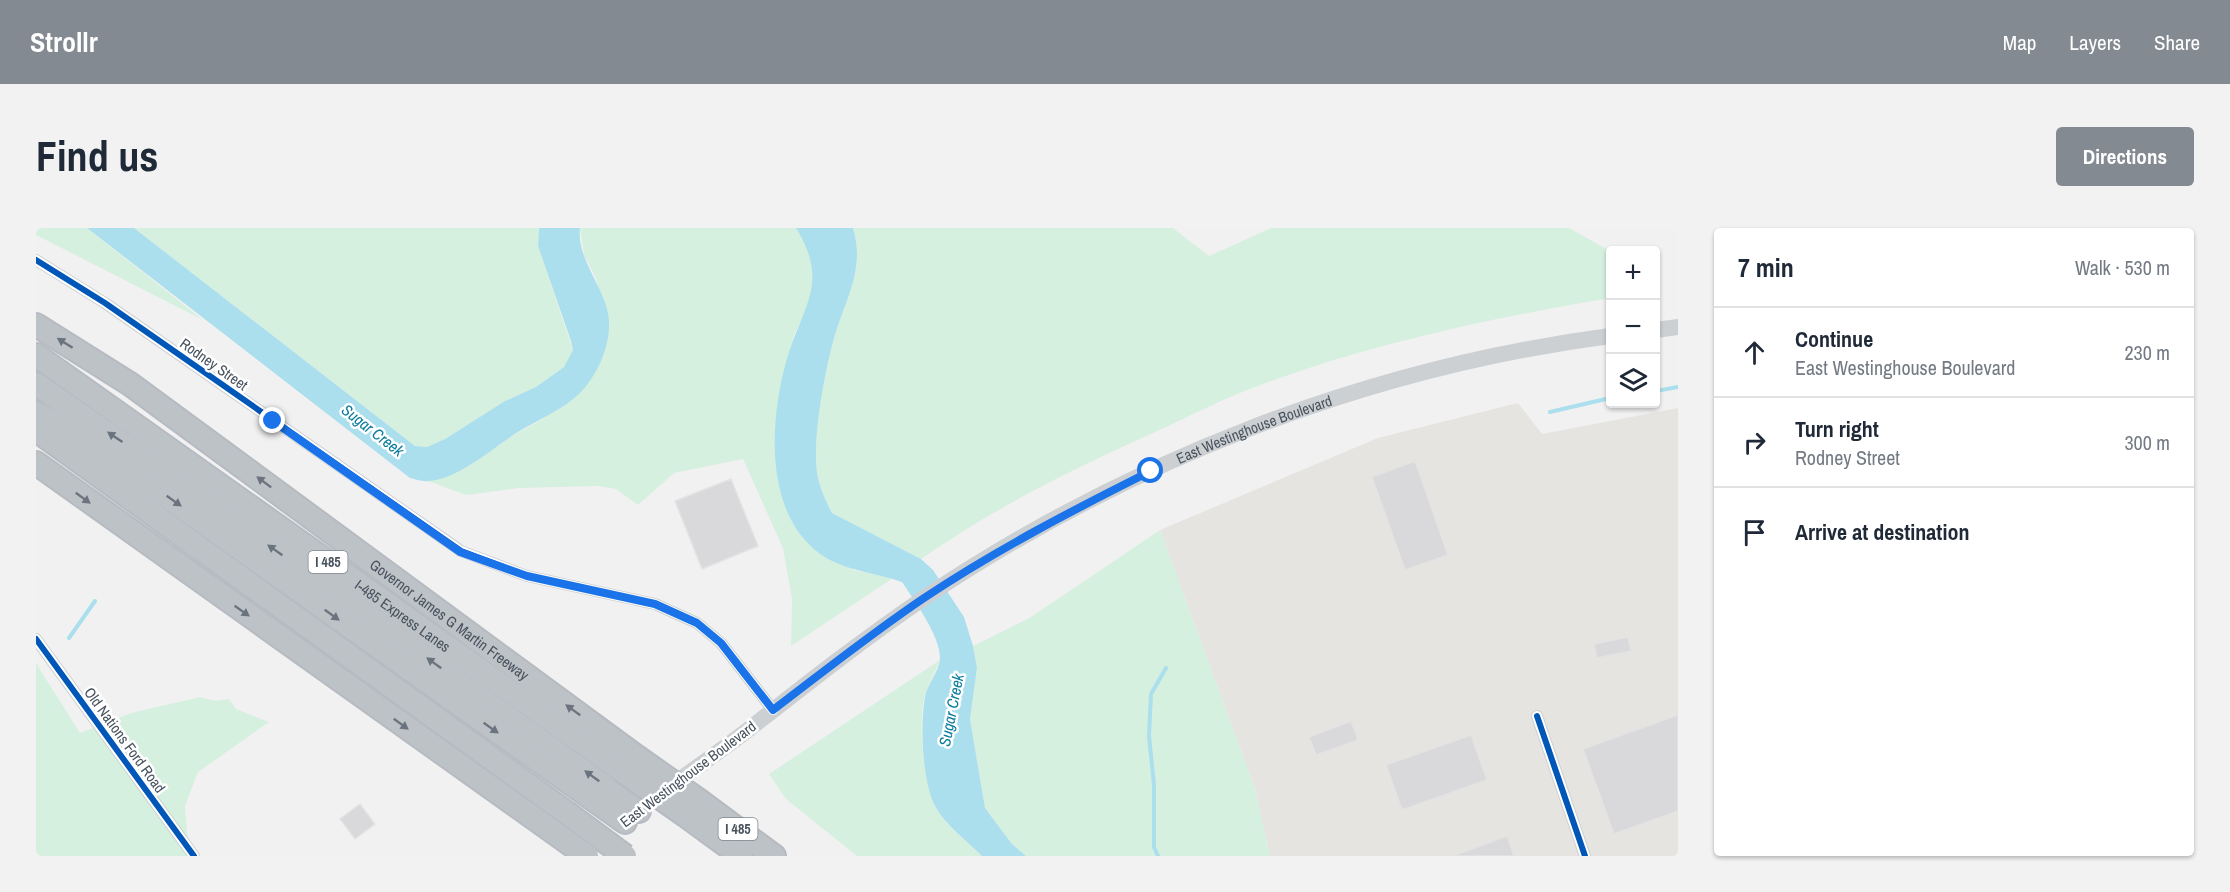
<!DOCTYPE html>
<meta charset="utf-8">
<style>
body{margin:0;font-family:"Archivo Narrow",sans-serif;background:#f2f2f3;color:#1f2937}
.controls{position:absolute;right:18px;top:18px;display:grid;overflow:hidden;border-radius:6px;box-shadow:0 2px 4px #0004}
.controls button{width:54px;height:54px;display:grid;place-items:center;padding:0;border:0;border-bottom:2px solid #e0e1e3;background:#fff;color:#1f2937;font:30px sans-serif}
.stop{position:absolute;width:18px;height:18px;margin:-14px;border:4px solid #1a73e8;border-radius:50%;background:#fff}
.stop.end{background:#1a73e8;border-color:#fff;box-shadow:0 2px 6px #0008}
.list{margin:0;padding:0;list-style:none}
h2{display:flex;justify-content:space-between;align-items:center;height:78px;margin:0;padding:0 24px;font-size:26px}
h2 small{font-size:20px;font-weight:400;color:#747a83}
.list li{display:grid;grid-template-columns:39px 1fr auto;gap:18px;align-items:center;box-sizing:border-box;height:90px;padding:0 24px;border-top:2px solid #e0e1e3}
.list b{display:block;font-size:22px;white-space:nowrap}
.list p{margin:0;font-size:20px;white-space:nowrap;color:#747a83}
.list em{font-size:20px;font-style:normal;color:#747a83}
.icon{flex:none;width:33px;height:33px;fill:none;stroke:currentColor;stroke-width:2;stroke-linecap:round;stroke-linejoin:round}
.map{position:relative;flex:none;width:1642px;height:628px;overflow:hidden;border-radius:6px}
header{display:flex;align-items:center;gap:36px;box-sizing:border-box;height:84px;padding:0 30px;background:#848a91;color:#fff}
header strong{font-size:28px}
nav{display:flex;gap:33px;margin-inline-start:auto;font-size:21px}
.intro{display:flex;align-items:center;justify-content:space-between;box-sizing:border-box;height:144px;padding:0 36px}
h1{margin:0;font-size:42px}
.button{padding:15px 27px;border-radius:6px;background:#848a91;color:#fff;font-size:21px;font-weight:700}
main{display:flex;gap:36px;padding:0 36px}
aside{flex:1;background:#fff;border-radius:6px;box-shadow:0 2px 4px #0004}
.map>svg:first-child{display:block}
.commercial{fill:#e6e4e0}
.green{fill:#d6f0e0}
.water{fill:#abdfee}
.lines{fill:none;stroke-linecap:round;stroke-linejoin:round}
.stream{stroke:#abdfee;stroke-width:4}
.building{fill:#d9d9db;stroke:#e3e3e4;stroke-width:1.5}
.highway-casing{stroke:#b6bbc1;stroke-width:26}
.street{stroke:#cdd0d2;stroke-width:12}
.secondary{stroke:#cdd0d3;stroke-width:16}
.highway{stroke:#bdc2c7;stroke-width:22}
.highway-bridge-casing{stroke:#b6bbc1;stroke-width:26;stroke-linecap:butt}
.highway-bridge{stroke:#bdc2c7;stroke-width:22}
.cycleway-casing{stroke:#fff;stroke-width:10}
.cycleway{stroke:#0057b8;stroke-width:6}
.oneway{fill:#6b747e}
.route{stroke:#1a73e8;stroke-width:8}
.labels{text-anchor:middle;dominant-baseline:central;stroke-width:5;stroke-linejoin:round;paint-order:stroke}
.shield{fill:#fff;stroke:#7f878e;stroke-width:1.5}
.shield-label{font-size:14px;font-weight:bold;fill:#48535e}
.street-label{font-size:15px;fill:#48535e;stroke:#fff}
.water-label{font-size:16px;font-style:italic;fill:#0c7d9d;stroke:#fff}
</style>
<header>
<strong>Strollr</strong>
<nav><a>Map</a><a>Layers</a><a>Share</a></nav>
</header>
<div class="intro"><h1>Find us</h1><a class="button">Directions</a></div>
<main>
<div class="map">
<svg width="1642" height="628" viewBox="0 0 1642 628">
<rect width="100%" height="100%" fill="#f2f1f1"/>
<!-- commercial -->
<path class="commercial" d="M1482 175 1506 206 1642 180V628H1234L1219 561 1124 302 1342 210Z"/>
<!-- green -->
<path class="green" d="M0 0H51L167 92 0 7Z
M98 0H503L502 18 537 122 528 139 500 159 469 173 409 211 391 219 379 218Z
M544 0H760L771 18 776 35V55L772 79 759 105 750 135 741 181 817 342 857 350 755 418 756 371 747 320 707 231 638 245 602 277 580 261 563 258 483 260 430 267 392 253 436 236 474 209 507 191 574 98 560 50 548 27Z
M817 0H1137L1173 28 1235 0H1533L1574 23V70C1456 90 1327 117 1214 161 1185 172 1156 187 1128 200 1043 238 961 278 885 331L796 285C790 274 785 262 782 250 775 218 788 147 797 114 808 73 830 43 817 0Z
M1124 302 1219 561 1234 628H990L976 616 949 580 934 491 941 440 937 418 995 389Z
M904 432C899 444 893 455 889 467 882 494 887 551 899 577 908 597 931 613 946 628H821L750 571 733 546Z
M0 435 44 505 95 485 164 469 179 473 193 471 200 481 233 494 162 544 149 578 153 628H0Z"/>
<!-- water -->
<path class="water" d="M51 0H98L379 218 391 219 409 211 469 173 500 159 528 139 537 122 535 113 502 18 503 0H544C540 35 576 65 573 101 572 116 566 135 557 148 539 180 501 190 473 210 451 225 419 252 392 253 387 254 379 251 374 250Z
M760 0H817C830 43 808 73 797 114 788 147 775 218 782 250 785 262 790 274 796 285L885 331 897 342 928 389 937 418 941 440 934 491 949 580 976 616 990 628H946C931 613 909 597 899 578 886 552 884 498 889 469 891 456 903 444 904 431 905 409 878 372 866 354 841 345 816 344 792 331 727 293 733 196 750 134 765 80 795 56 760 0Z"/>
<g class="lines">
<!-- stream -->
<path class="stream" d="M1620 163 1642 159
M1514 184 1574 170
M33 410 59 373
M1122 628 1118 619V557L1113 508 1115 466 1130 440"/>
</g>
<!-- building -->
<path class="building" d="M1379 233 1412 327 1369 342 1336 249Z
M695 251 722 318 666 341 639 273Z
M1592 409 1595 423 1561 430 1558 416Z
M1642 487V583L1578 606 1547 521Z
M1315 493 1322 512 1280 527 1273 509Z
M1435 507 1451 552 1366 582 1350 537Z
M324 576 339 596 319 611 304 591Z
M1471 608 1478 628H1420V627Z"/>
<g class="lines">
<defs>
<g id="highway">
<path id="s2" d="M0 97 94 156 601 529"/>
<path id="s3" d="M0 127 585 542"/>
<path d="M0 156 171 274 603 583"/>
<path d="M0 185 32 202 143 277 589 594"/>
<path d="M0 202 531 585"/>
<path d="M0 235 516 603"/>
<path d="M665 574 738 628"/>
<path d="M649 587 705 628"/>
</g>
</defs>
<!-- highway casing -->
<use href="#highway" class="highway-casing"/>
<!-- street -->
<path class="street" d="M0 32 69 75 425 323 491 348 619 376 661 395 685 415 737 482
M0 411 158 628
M1501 488 1549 628"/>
<!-- secondary -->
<g class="secondary">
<path d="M1620 102 1642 99"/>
<path id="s1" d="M631 561C659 540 689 520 717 498 773 454 829 410 888 370 1092 233 1330 140 1574 108"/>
</g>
<!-- highway -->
<use href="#highway" class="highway"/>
<defs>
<path id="highway-bridge" d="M601 529 665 574
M585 542 649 587
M531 585 589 628
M516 603 551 628"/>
</defs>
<!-- highway-bridge casing -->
<use href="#highway-bridge" class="highway-bridge-casing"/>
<!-- highway-bridge -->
<use href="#highway-bridge" class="highway-bridge"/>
<defs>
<path id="cycleway" d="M0 32 69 75 425 323 491 348 619 376 661 395 685 415 737 482
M0 411 158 628
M1501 488 1549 628"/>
</defs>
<!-- cycleway casing -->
<use href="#cycleway" class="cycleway-casing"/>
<!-- cycleway -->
<use href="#cycleway" class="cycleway"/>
</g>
<!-- one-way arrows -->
<defs><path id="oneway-solid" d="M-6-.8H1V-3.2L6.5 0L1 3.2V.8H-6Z" transform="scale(1.5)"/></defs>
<g class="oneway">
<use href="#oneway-solid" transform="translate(29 115) rotate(-148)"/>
<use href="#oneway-solid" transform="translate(79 209) rotate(-146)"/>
<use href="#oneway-solid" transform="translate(228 254) rotate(-143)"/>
<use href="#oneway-solid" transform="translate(47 270) rotate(36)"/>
<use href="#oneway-solid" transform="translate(138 273) rotate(35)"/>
<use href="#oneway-solid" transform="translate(239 322) rotate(-145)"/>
<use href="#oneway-solid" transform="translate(206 383) rotate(35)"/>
<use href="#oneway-solid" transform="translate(296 387) rotate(36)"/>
<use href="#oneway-solid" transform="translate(398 435) rotate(-144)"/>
<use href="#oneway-solid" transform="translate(537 482) rotate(-144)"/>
<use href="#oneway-solid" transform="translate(365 496) rotate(36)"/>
<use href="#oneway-solid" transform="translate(455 500) rotate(35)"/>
<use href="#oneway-solid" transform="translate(556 548) rotate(-144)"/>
</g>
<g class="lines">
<!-- route -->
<path class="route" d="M237 193 424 324 491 348 619 376 661 395 685 415 737 482C787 444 836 405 888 370 960 322 1037 282 1115 243"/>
</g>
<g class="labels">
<!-- shield labels -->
<g class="shield">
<rect x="272.5" y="323" width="39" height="22" rx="4.5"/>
<rect x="682.5" y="590" width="39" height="22" rx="4.5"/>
</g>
<g class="shield-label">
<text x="292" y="334">I 485</text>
<text x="702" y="601">I 485</text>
</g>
<!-- street labels -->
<g class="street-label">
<text transform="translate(178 136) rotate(35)">Rodney Street</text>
<text stroke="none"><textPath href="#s1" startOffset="692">East Westinghouse Boulevard</textPath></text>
<text stroke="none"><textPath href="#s3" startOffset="450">I-485 Express Lanes</textPath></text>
<text stroke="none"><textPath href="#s2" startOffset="508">Governor James G Martin Freeway</textPath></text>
<text transform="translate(89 512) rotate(54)">Old Nations Ford Road</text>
<text transform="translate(652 546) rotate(-37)">East Westinghouse Boulevard</text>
</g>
<!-- water labels -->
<g class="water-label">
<text transform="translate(337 202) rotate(38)">Sugar Creek</text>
<text transform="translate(915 482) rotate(-79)">Sugar Creek</text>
</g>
</g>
</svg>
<div class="controls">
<button>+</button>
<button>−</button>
<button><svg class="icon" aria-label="layers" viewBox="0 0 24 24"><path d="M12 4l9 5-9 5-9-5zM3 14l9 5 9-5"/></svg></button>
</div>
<div class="stop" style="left:1115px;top:243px"></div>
<div class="stop end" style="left:237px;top:193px"></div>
</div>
<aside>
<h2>7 min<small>Walk · 530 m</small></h2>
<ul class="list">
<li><svg class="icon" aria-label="ahead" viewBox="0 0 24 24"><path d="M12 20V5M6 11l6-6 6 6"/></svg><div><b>Continue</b><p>East Westinghouse Boulevard</p></div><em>230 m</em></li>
<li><svg class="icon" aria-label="right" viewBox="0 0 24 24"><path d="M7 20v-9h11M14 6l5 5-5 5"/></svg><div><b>Turn right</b><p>Rodney Street</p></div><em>300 m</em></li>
<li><svg class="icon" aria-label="arrive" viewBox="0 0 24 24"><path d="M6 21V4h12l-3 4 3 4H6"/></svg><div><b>Arrive at destination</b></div></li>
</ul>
</aside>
</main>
